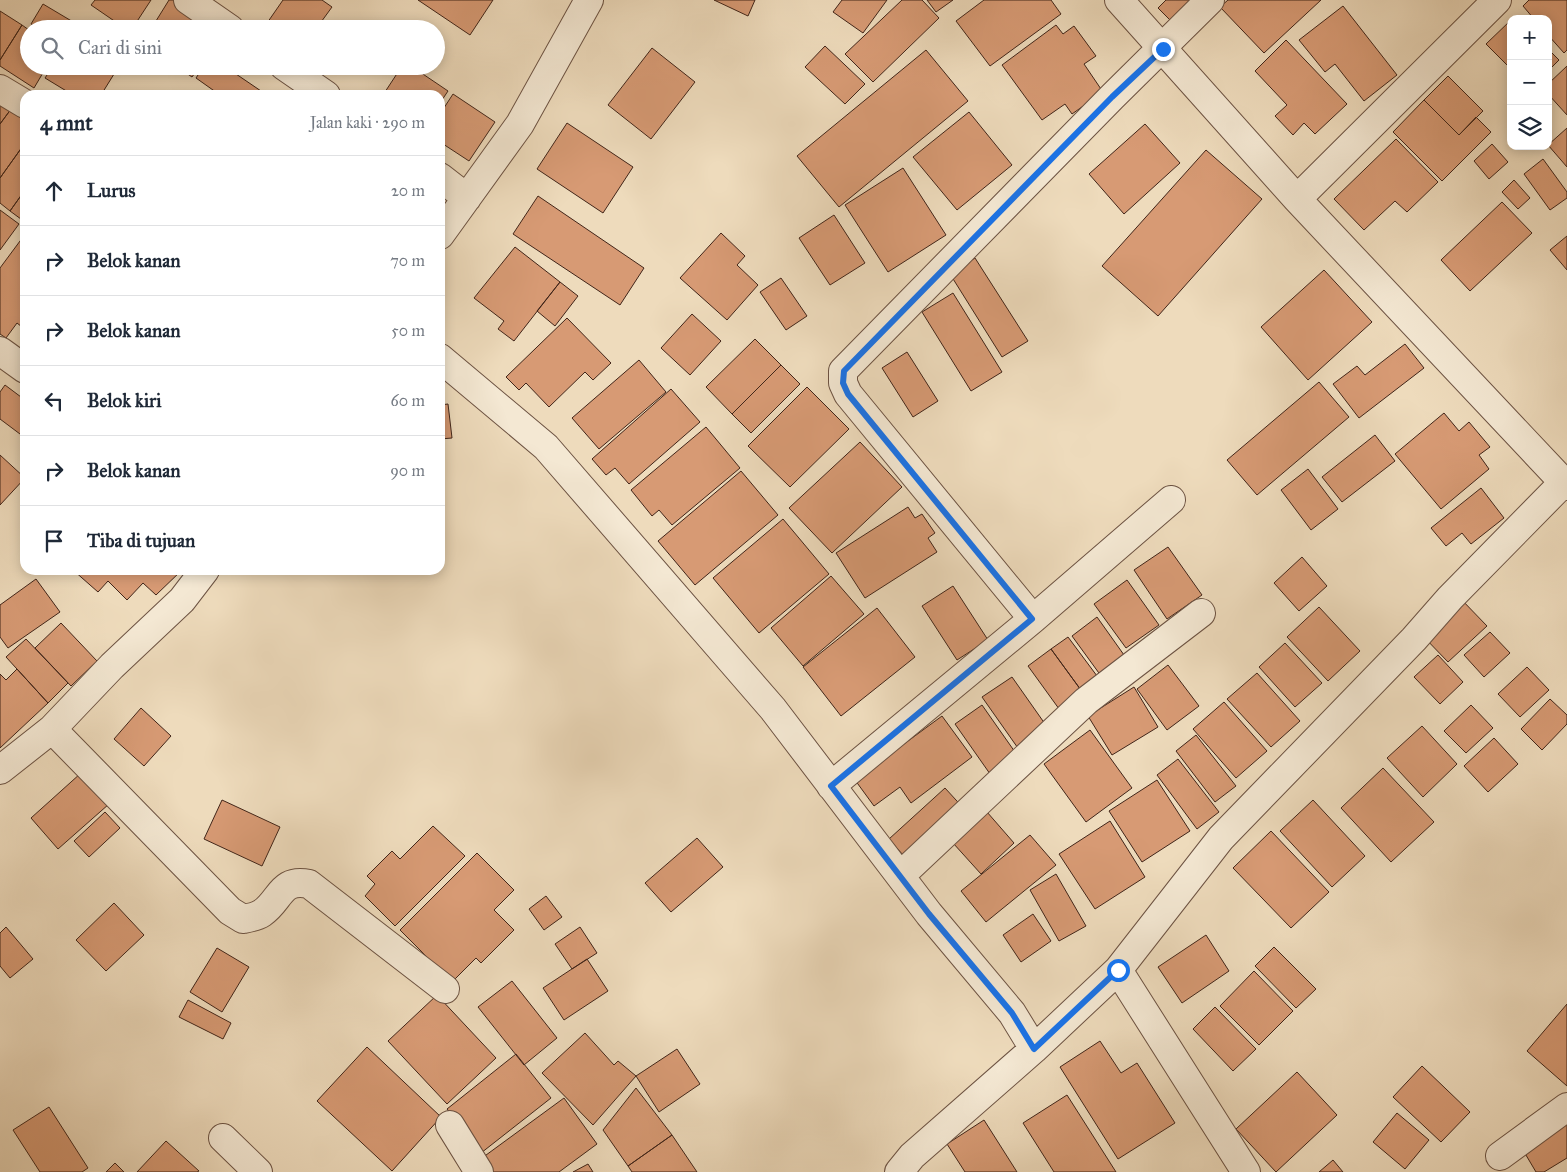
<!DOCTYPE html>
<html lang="id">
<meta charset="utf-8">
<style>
body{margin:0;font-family:"IM FELL Great Primer",serif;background:#f2f2f3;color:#1f2937}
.controls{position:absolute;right:15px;top:15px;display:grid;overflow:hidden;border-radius:10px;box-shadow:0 2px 12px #0003}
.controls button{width:45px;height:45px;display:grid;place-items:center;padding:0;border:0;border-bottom:1px solid #e0e1e3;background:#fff;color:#1f2937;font:25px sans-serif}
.stop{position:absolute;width:15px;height:15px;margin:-11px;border:4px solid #1a73e8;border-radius:50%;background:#fff}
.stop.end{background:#1a73e8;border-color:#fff;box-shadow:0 1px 5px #0008}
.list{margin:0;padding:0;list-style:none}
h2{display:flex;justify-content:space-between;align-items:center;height:65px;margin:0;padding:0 20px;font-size:21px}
h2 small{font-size:16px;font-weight:400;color:#747a83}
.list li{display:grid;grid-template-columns:32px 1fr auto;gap:15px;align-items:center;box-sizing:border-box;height:70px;padding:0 20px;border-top:1px solid #e0e1e3}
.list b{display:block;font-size:19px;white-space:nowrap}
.list em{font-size:16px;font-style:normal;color:#747a83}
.icon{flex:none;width:28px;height:28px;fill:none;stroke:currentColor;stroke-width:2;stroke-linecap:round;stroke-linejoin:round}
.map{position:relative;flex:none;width:1567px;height:1172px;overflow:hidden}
.search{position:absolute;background:#fff;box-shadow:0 2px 12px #0003;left:20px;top:20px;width:425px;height:55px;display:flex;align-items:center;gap:12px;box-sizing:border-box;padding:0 18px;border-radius:28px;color:#747a83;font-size:19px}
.panel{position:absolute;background:#fff;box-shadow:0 2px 12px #0003;left:20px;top:90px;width:425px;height:485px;border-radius:15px}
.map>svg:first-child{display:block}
.building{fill:#d79a74;stroke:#412519}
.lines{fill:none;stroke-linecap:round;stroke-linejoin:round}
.street-casing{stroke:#6c5242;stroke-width:30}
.street{stroke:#f4e8d3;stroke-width:28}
.route{stroke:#1a73e8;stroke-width:6}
</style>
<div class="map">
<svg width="1567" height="1172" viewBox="0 0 1567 1172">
<rect width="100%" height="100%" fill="#eedbbc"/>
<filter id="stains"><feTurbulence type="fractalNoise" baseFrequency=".004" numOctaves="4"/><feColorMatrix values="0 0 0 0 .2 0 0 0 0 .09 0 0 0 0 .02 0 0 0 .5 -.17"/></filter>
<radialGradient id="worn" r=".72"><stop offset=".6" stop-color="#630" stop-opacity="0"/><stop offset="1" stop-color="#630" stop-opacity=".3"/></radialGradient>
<!-- building -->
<path class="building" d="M95 0H151L132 29H126L91 5Z
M169 0H181L224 29H151Z
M283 0H322L332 7 316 29H269L265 26Z
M418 0H493L470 35Z
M714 0H755L748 16Z
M842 0H887L863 33 833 12Z
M902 0H922L939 18 873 82 845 54Z
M927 0H953L936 12Z
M984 0H1051L1061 14 990 66 956 21Z
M1166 0H1190L1174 24 1158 8Z
M1228 0H1321L1264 53 1220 7Z
M1529 0H1567V50L1564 53 1548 35V19H1534L1523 6Z
M43 4 85 29H39L31 24Z
M1343 6 1397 75 1364 101 1335 64 1325 72 1299 40Z
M0 11 22 25 0 60Z
M1511 20V69L1486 44Z
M22 25 29 30V66H47L34 88 0 66V60Z
M1056 25 1063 34 1074 26 1096 56 1084 64 1103 92 1072 114 1065 104 1042 120 1002 65Z
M1286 40 1347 104 1315 134 1304 123 1293 135 1275 116 1287 105 1255 71Z
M825 46 865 84 845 104 805 67Z
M652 48 695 82 651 139 608 105Z
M1548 49 1559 60 1548 71Z
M926 50 968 101 839 207 797 156Z
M53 66H119L101 95H73L45 78Z
M176 66H200L192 77Z
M204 66H241L236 74 261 91 258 95H220L196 78Z
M402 66H411L448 91 440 103V95H383Z
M1567 66V115L1548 94V84Z
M1448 76 1483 111 1459 135 1424 100Z
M453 94 495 122 469 161 440 142V114Z
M0 95 14 105 0 124Z
M1424 100 1459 135 1476 117 1491 132 1442 181 1393 132Z
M14 105 25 113V143L0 178V124Z
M969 112 1012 165 957 210 913 157Z
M567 123 633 167 603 213 537 169Z
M1145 124 1180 163 1124 214 1089 174Z
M1567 128V167L1548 145Z
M1396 139 1438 182 1407 212 1395 201 1364 230 1334 199Z
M25 143V190L10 211 0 203V178Z
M1492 144 1508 162 1489 179 1474 161Z
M1206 150 1262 199 1158 316 1102 266Z
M1543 159 1567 192V198L1550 210 1524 174Z
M903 168 946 235 888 272 845 205Z
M1514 180 1530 198 1518 209 1502 192Z
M25 190V222L10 211Z
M538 196 644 268 620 305 513 234Z
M1502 202 1532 233 1470 291 1441 260Z
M0 210 19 224 0 250Z
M834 215 865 263 830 285 799 238Z
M721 233 745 256 737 265 758 285 727 320 680 278Z
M1567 236V270L1550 250Z
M23 237 25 239V323L22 327 17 323 6 338 0 334V268Z
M515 247 560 282 514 341 498 329 504 321 474 298Z
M975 258 1028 341 1002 357 950 274Z
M1324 270 1372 322 1308 380 1261 327Z
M781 278 807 316 786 330 760 292Z
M560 282 578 296 555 326 537 311Z
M953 293 1002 372 971 391 922 312Z
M692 314 721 341 690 375 661 348Z
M567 318 611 363 593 380 585 372 549 407 526 383 519 390 506 377Z
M755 339 781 365 732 414 706 387Z
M1405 344 1424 368 1359 418 1333 384 1357 366 1365 375Z
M907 352 938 401 913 417 882 368Z
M639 360 666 392 599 449 572 418Z
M781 365 800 384 751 433 732 414Z
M1319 382 1349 417 1257 495 1227 460Z
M5 385 25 400V428L20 434 0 419V392Z
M807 387 849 429 790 487 748 446Z
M671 389 700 422 629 484 615 468 606 475 592 459Z
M448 404 452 438 440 439V405Z
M1444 413 1459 431 1469 422 1490 447 1479 455 1489 469 1441 509 1395 454Z
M706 427 740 468 672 525 659 510 652 516 631 490Z
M1375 435 1395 461 1342 502 1322 477Z
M860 442 902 487 832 553 789 508Z
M0 455 25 478 0 505Z
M1308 469 1338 509 1311 530 1281 490Z
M741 471 778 515 695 585 658 541Z
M1481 488 1504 518 1471 544 1462 533 1446 546 1431 528Z
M908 507 915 518 922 514 935 533 928 538 937 552 865 598 836 553Z
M783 519 829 574 759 633 713 578Z
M1168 547 1202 595 1167 619 1134 570Z
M1302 557 1327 586 1299 611 1274 583Z
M73 570H182L156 595 143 583 127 600 108 581 98 592Z
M831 576 864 614 803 666 771 628Z
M36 579 60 612 8 648 0 637V605Z
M1127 580 1159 625 1126 648 1094 604Z
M953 586 988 640 957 660 922 606Z
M1459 597 1487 626 1448 662 1421 634Z
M1319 607 1360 651 1328 681 1287 637Z
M877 608 915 657 841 716 803 667Z
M1097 617 1129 662 1104 680 1072 636Z
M61 623 97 661 71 686 35 648Z
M1490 632 1510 653 1484 677 1464 655Z
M1068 637 1103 684 1086 697 1051 649Z
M26 639 68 683 48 703 6 657Z
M1285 643 1322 683 1295 707 1259 667Z
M1051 649 1086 697 1062 713 1028 666Z
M1438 655 1463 682 1440 704 1414 677Z
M1168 665 1199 706 1167 730 1137 689Z
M1527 667 1549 690 1520 717 1498 694Z
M17 669 48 703 0 748V674L6 680Z
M1257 673 1300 721 1271 747 1227 699Z
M1012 677 1050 731 1020 751 982 697Z
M1134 687 1158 727 1112 755 1088 716Z
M1550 699 1567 715V724L1542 750 1521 729Z
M1224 702 1267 751 1236 778 1193 729Z
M982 705 1022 762 995 781 955 724Z
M1471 705 1493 728 1466 753 1444 731Z
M141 708 171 736 144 766 114 739Z
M942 716 972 757 911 803 900 787 874 806 855 780Z
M1422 726 1457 764 1423 797 1387 758Z
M1090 730 1132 788 1086 822 1044 764Z
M1196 735 1236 786 1215 802 1176 751Z
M1494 738 1518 764 1488 792 1464 766Z
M1178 759 1219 812 1197 829 1157 775Z
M1383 768 1434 822 1391 862 1341 808Z
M81 773 109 804 58 849 31 818Z
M1157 780 1190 831 1142 862 1109 811Z
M945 788 967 812 910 863 889 839Z
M222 800 280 827 262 866 204 839Z
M1313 800 1365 856 1332 887 1280 831Z
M105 812 120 828 89 857 74 841Z
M987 812 1014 843 981 874 953 843Z
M1110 821 1145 877 1095 909 1059 854Z
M433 826 465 856 395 926 365 896 375 884 367 876 392 851 400 859Z
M1271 831 1329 892 1291 928 1233 868Z
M1030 835 1056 865 986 922 961 891Z
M697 838 723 867 671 912 645 883Z
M477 853 514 890 494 910 514 930 481 963 476 958 452 982 400 930Z
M1056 874 1086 926 1059 941 1030 890Z
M546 896 562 917 544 930 529 909Z
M114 903 144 935 106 971 76 940Z
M1033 914 1051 941 1021 962 1003 935Z
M6 927 33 959 10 978 0 966V933Z
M580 927 597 953 572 969 555 944Z
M1206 935 1229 971 1182 1003 1158 967Z
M1274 947 1316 989 1296 1008 1255 966Z
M217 948 249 967 222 1012 190 992Z
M587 959 608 991 564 1020 543 988Z
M1254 971 1293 1011 1259 1045 1220 1006Z
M512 981 557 1038 524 1065 478 1007Z
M437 995 496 1058 447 1104 388 1041Z
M188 1000 231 1023 223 1039 179 1017Z
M1567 1004V1086L1527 1051Z
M1215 1007 1256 1049 1233 1071 1193 1029Z
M585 1033 614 1065 618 1061 636 1076 593 1125 542 1073Z
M1100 1041 1121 1073 1137 1063 1175 1123 1118 1159 1060 1067Z
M367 1047 441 1117 392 1171 317 1101Z
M677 1049 700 1084 659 1112 636 1076Z
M516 1054 551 1098 481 1153 447 1109Z
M1422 1066 1470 1112 1441 1142 1393 1097Z
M1297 1072 1337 1115 1276 1172 1236 1129Z
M636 1088 672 1135 628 1166 603 1130Z
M1067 1095 1116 1172H1054L1023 1123Z
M564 1098 597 1144 559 1172H492L482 1158Z
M49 1107 88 1168 82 1172H40L13 1130Z
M1397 1113 1429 1140 1405 1169 1373 1142Z
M1567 1117V1158L1544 1172H1536L1520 1145Z
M984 1120 1017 1172H965L947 1144Z
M672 1135 697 1172H632L628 1166Z
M166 1141 199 1171 197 1172H137Z
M1333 1160 1343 1172H1319Z
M115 1163 124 1172H106Z
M588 1164 593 1172H573Z"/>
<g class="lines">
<defs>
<path id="street" d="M188 0 230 29
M1119 0 1297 199 1567 486
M284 66 326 95
M0 89 25 104
M440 177 467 198
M1297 199 1497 0
M440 235 520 124 589 0
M0 351 25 369
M440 358 546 447 773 709 929 914 1012 1013 1034 1049
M1033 619 848 394 843 383V371L1112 97 1210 0
M52 729 230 911 243 919C249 918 256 917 262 913 281 900 280 878 309 884L445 989
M0 770 52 729 112 666 182 600 205 570
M831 786 1033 619 1171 500
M900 876 1086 701 1201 613
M1118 970 1246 1172
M450 1125 479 1172
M223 1138 258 1172
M1500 1156 1567 1107
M899 1172 912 1156 1034 1049 1118 970 1221 838 1414 639 1450 598 1564 482"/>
</defs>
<!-- street casing -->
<use href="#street" class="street-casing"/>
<!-- street -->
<use href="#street" class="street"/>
</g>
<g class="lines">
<!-- route -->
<path class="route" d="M1118 970 1034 1049 1012 1013 929 914 831 786 1032 619 848 394 843 383 844 371 1112 97 1163 49"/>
</g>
<rect width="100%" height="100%" filter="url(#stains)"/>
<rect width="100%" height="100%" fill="url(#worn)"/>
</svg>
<div class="controls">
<button>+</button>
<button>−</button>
<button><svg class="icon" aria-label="layers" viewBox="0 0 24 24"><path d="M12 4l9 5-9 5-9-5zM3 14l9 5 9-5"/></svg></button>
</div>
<div class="stop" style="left:1118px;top:970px"></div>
<div class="stop end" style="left:1163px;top:49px"></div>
<div class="search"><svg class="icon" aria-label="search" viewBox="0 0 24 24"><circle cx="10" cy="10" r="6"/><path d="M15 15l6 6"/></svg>Cari di sini</div>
<section class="panel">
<h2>4 mnt<small>Jalan kaki · 290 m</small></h2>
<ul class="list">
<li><svg class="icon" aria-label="ahead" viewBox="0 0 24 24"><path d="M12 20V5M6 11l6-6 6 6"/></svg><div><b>Lurus</b></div><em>20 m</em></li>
<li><svg class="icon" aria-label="right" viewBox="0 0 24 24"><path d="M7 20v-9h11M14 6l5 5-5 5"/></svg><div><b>Belok kanan</b></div><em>70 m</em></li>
<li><svg class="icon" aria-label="right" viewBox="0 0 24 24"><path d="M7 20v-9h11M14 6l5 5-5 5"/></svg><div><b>Belok kanan</b></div><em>50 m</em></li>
<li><svg class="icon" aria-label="left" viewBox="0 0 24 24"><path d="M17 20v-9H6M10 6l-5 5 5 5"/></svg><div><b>Belok kiri</b></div><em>60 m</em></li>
<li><svg class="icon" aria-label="right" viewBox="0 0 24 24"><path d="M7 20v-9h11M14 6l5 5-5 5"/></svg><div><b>Belok kanan</b></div><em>90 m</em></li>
<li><svg class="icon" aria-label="arrive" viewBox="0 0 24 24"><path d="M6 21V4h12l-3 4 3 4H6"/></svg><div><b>Tiba di tujuan</b></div></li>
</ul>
</section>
</div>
